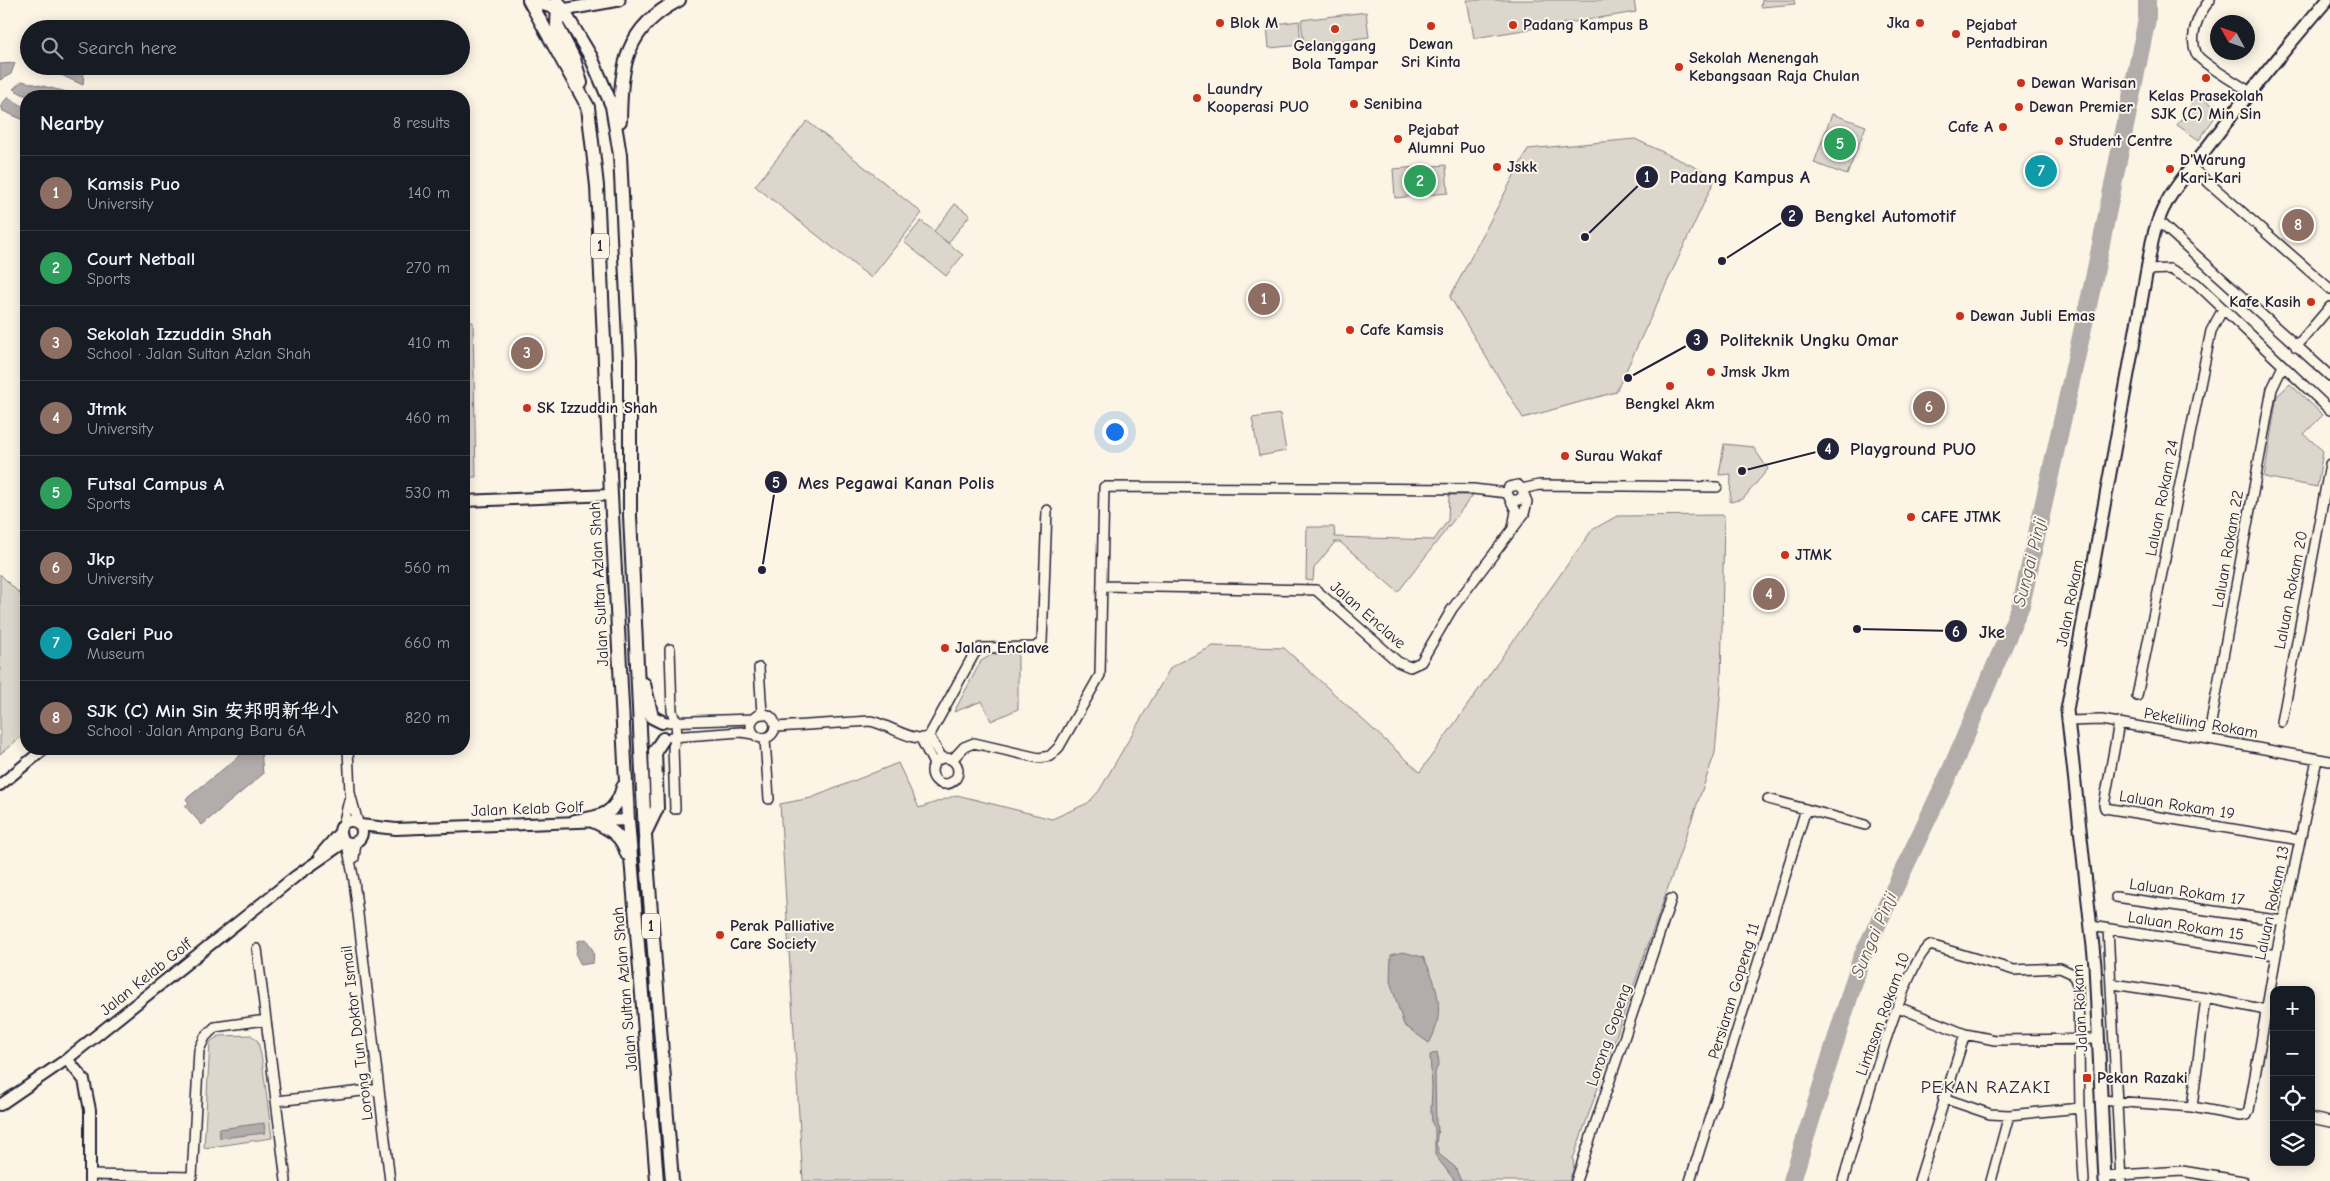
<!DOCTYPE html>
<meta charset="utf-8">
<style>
body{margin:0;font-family:"Comic Neue","LXGW WenKai TC",sans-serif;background:#242831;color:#f1f3f6}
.controls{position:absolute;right:15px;bottom:15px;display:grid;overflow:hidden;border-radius:10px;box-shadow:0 2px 12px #0003}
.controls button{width:45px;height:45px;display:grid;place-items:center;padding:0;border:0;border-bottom:1px solid #363941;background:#171b24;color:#f1f3f6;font:25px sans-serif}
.compass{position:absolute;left:2210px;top:15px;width:45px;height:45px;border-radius:50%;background:#171b24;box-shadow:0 2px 12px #0003;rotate:310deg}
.you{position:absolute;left:1114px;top:431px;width:18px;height:18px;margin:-12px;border:4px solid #fff;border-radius:50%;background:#1a73e8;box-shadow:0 0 0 8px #1a73e833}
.badge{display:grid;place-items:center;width:32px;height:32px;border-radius:50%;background:#c8321e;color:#fff;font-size:16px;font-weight:700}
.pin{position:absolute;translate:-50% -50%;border:2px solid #fff;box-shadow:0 1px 5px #0006}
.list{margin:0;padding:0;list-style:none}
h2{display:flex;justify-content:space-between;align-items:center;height:65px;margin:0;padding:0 20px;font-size:21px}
h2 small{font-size:16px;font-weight:400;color:#9ea1a6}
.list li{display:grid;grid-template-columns:32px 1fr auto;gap:15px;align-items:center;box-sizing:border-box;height:75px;padding:0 20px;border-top:1px solid #363941}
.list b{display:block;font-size:19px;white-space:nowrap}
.list p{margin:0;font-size:16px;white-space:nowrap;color:#9ea1a6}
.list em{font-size:16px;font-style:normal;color:#9ea1a6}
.icon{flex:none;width:28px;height:28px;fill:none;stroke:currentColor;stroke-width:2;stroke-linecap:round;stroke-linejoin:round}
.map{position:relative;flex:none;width:2330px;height:1181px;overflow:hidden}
.search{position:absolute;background:#171b24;box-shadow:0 2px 12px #0003;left:20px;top:20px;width:450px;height:55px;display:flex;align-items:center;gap:12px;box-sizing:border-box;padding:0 18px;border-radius:28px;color:#9ea1a6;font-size:19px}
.panel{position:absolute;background:#171b24;box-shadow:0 2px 12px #0003;left:20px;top:90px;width:450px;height:665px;border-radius:20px}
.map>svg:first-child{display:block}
.green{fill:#dcd6cc;stroke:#7f7c84}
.water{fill:#b2adab;stroke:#78757e}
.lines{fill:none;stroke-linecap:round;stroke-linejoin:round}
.river{stroke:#b2adab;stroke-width:18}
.minor-casing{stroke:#22223b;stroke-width:12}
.tertiary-casing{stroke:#22223b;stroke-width:14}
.secondary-casing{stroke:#22223b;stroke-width:15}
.primary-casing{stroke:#22223b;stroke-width:16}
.minor{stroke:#fcf5e5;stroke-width:9}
.tertiary{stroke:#fcf5e5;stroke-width:10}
.secondary{stroke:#fcf5e5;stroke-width:11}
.primary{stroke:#fcf5e5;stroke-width:12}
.poi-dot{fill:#c8321e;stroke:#fcf5e5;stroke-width:2}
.labels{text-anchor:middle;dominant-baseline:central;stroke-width:4;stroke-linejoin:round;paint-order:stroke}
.shield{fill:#fcf5e5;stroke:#63616e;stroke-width:1}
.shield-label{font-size:15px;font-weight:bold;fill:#22223b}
.poi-label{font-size:16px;font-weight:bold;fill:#22223b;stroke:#fcf5e5;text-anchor:start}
.street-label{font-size:16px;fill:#22223b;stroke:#fcf5e5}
.water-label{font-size:18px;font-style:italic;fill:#545362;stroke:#fcf5e5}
.neighbourhood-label{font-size:18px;letter-spacing:1px;fill:#22223b;stroke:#fcf5e5}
.leader{fill:none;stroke:#22223b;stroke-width:2}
.callout-dot{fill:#22223b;stroke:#fcf5e5;stroke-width:2}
.mark-label{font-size:15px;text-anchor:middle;font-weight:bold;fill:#fff}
.callout-label{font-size:18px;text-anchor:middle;font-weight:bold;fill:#22223b;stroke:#fcf5e5;stroke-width:4;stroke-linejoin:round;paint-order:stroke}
</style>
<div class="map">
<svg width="2330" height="1181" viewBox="0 0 2330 1181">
<rect width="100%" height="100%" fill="#fcf5e5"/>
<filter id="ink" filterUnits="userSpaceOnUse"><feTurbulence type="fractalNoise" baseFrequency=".02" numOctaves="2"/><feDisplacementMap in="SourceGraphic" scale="10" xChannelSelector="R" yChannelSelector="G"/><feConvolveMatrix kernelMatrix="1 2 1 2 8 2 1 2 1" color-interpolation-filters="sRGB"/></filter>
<g filter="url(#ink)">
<!-- green -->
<path class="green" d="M1467 0H1634L1636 12 1474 38Z
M1762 0H1794L1795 4 1761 7Z
M1366 12 1369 37 1304 45 1301 20Z
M1299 21 1301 45 1269 48 1267 25Z
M2198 95 2220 110 2199 140 2177 125Z
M1832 114 1866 126 1847 175 1814 163Z
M807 121 922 213 871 278 755 186Z
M1635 139 1716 177 1616 392 1523 418 1450 297 1528 149Z
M1446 165 1448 193 1395 198 1393 169Z
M955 204 970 215 948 243 934 232 963 255 946 276 904 242 921 221 934 231Z
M473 322 476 477H464V323Z
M2290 384 2323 415 2304 434 2323 451 2317 487 2264 477 2277 396Z
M1280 414 1286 451 1259 456 1252 418Z
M1724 444 1753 447 1768 469 1743 499 1730 502 1731 474 1719 475Z
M1449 495H1473L1398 592 1340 542H1335L1314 568 1313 581 1306 580 1307 527H1334L1335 537 1434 540 1448 520Z
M1724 515 1721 687 1715 753 1573 1159 1574 1167 1569 1181H803L780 804 811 798 898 763 919 808 957 795 1052 819 1088 803 1099 791 1171 667 1213 646 1284 648 1420 772 1592 530 1617 516Z
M0 574 26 600V733L0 754Z
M1018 653V709L991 721 982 701 954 712 981 661 993 654Z
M251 1035 258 1041 262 1060 272 1138 204 1148 210 1042 219 1036Z"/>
<!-- water -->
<path class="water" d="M15 63 11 74 0 80V64Z
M60 66H80L84 73 83 85 59 74Z
M22 81 75 94 79 96H26L13 89Z
M8 97 26 108V121L3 111 1 105Z
M248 749H261L263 774 202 825 185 806 189 803 186 799Z
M586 939C592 949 595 950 593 963L581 965 576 955 578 941Z
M1403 952 1423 957C1438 983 1446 1016 1429 1043L1404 1025 1390 981 1391 955Z
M1437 1052 1439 1062 1435 1073 1436 1123 1438 1128 1436 1144 1440 1155 1455 1167 1461 1181H1455L1435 1155V1128L1432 1123 1431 1111 1432 1087 1430 1055Z
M264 1123 265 1133 220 1138 219 1129Z"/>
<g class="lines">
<!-- river -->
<path class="river" d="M1792 1181 1861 959 1950 772 2021 605 2093 283 2147 19V0"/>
<defs>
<path id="minor" d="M2210 0C2198 14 2188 37 2197 55 2202 63 2239 85 2249 91
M2192 168 2330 289
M2157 220 2330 376
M2147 270 2170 269 2196 283 2330 410
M2296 347 2330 307
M1522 489 1539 485 1717 487
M1513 500H1519L1524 494 1522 489 1518 485 1509 487 1507 493 1516 511 1513 527
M1102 586 1316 590 1398 662 1410 667 1421 662 1452 609 1524 514 1527 502 1524 494
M670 649 672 711 676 723 677 736 673 747 675 809
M759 668 762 714
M2137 696 2211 331 2223 309
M751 726a12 12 0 1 1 24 0a12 12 0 1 1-24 0Z
M2067 721 2101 720 2119 723 2330 761
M662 722 753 719
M2282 722 2330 464
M2119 723 2104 805 2105 808 2300 840
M776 727 870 721C886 723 916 745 929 736L974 654 980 648 1035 647 1042 642 1047 510
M929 736 942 758
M671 737 741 732 753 734
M765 739 769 799
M921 739 934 764
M2208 739 2272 389 2283 366
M348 749 350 793 358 823
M932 771a13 13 0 1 1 26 0a13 13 0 1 1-26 0Z
M952 760 964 747 974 743 1039 758 1050 756 1059 747 1100 675 1104 487 1473 489 1507 493
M1768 799 1865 825
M343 825 349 800
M347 844 354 881 390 1181
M354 858 356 843
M2116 897 2283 921
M2091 926 2276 955
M2108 929 2121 1181
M2113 984 2206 998 2266 1010
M1898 1007 1965 1034 1995 1040 2098 1039
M266 1020 286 1181
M1943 1098 1990 1114 2009 1115 2080 1108
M2100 1100 2192 1107 2240 1116 2247 1115 2249 1110 2276 955 2317 759
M277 1101 379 1089
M2192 1107 2206 998
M2311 1118 2330 1122
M90 1175 192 1177 199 1050 205 1037 215 1027 266 1020 257 949
M2105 1176 2182 1171 2243 1181
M1576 1181 1671 899
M1690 1181 1806 809
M1843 1181C1855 1141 1903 963 1930 945L2014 970 2060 968 2073 974 2078 987 2080 1108 2084 1181
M1919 1181 1965 1034
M1991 1181 2009 1115"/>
<path id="tertiary" d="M464 501 611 495
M0 785 44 749
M340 832a11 11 0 1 1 22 0a11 11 0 1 1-22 0Z
M360 825 396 829 628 820
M320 855 340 832
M67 1059 84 1080 90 1110V1181
M0 1105 67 1059 296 876 345 842"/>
<path id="secondary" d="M563 10 619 0
M2105 1181 2095 965 2067 710 2152 242C2161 198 2183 180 2209 145 2247 95 2286 48 2327 0"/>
<path id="primary" d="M529 0 588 107 597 186 611 495 628 820 657 1181
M540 0 543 4 563 10
M557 0 591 57 612 106 620 155 630 359V516L645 835 672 1181
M558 2 557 26 574 59 581 83
M620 121C621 65 625 28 679 0
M644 684 652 717 662 722
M575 821C601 817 616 815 623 787
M593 821C610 829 622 835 627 854
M646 831 657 808 655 751 663 739"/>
</defs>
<!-- minor casing -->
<use href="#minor" class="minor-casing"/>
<!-- tertiary casing -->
<use href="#tertiary" class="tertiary-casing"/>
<!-- secondary casing -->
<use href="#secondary" class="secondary-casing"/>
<!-- primary casing -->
<use href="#primary" class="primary-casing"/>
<!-- minor -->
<use href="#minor" class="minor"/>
<!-- tertiary -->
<use href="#tertiary" class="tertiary"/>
<!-- secondary -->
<use href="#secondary" class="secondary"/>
<!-- primary -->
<use href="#primary" class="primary"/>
</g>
</g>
<!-- markers -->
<g class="poi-dot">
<circle cx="1220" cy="23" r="5"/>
<circle cx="1920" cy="23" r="5"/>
<circle cx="1513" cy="25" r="5"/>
<circle cx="1431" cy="26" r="5"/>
<circle cx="1335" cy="29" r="5"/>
<circle cx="1956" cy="34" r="5"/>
<circle cx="1679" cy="67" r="5"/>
<circle cx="2206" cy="78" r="5"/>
<circle cx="2021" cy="83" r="5"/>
<circle cx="1197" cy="98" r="5"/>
<circle cx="1354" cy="104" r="5"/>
<circle cx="2019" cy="107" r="5"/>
<circle cx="2003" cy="127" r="5"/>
<circle cx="1398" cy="139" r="5"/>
<circle cx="2059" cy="141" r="5"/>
<circle cx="1497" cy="167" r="5"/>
<circle cx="2170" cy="169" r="5"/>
<circle cx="2311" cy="302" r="5"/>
<circle cx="1960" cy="316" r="5"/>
<circle cx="1350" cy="330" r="5"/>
<circle cx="1711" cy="372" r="5"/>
<circle cx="1670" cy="386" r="5"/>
<circle cx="527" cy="408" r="5"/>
<circle cx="1565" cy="456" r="5"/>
<circle cx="1911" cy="517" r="5"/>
<circle cx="1785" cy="555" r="5"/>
<circle cx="945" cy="648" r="5"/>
<circle cx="720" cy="935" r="5"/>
<rect x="2082" y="1073" width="10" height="10" rx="2.5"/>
</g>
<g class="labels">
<!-- shield labels -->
<g class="shield">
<rect x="591" y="233.5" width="18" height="25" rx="4"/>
<rect x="642" y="913.5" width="18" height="25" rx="4"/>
</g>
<g class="shield-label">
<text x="600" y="246">1</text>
<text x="651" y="926">1</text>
</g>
<!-- poi labels -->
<g class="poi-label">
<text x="1230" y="23">Blok M</text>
<text x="1910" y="23" text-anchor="end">Jka</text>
<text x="1523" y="25">Padang Kampus B</text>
<text x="1966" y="25">Pejabat<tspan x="1966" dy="18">Pentadbiran</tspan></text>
<text x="1431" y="44" text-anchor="middle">Dewan<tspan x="1431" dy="18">Sri Kinta</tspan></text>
<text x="1335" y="46" text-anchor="middle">Gelanggang<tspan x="1335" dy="18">Bola Tampar</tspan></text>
<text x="1689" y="58">Sekolah Menengah<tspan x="1689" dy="18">Kebangsaan Raja Chulan</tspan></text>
<text x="2031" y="83">Dewan Warisan</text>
<text x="1207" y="89">Laundry<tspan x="1207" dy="18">Kooperasi PUO</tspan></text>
<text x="2206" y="96" text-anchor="middle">Kelas Prasekolah<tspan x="2206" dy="18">SJK (C) Min Sin</tspan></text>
<text x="1364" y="104">Senibina</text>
<text x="2029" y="107">Dewan Premier</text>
<text x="1993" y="127" text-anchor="end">Cafe A</text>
<text x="1408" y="130">Pejabat<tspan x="1408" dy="18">Alumni Puo</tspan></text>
<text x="2069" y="141">Student Centre</text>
<text x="2180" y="160">D'Warung<tspan x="2180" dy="18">Kari-Kari</tspan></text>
<text x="1507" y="167">Jskk</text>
<text x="2301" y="302" text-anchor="end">Kafe Kasih</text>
<text x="1970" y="316">Dewan Jubli Emas</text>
<text x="1360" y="330">Cafe Kamsis</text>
<text x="1721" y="372">Jmsk Jkm</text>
<text x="1670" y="404" text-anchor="middle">Bengkel Akm</text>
<text x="537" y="408">SK Izzuddin Shah</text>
<text x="1575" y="456">Surau Wakaf</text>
<text x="1921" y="517">CAFE JTMK</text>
<text x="1795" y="555">JTMK</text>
<text x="955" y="648">Jalan Enclave</text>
<text x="730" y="926">Perak Palliative<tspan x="730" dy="18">Care Society</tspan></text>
<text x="2097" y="1078">Pekan Razaki</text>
</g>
<!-- street labels -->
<g class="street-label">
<text transform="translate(2162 498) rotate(-79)">Laluan Rokam 24</text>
<text transform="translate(2228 549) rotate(-80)">Laluan Rokam 22</text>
<text transform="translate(599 584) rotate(-93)">Jalan Sultan Azlan Shah</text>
<text transform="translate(2291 590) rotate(-79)">Laluan Rokam 20</text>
<text transform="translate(2070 603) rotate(-79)">Jalan Rokam</text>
<text transform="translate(1368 615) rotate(41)">Jalan Enclave</text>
<text transform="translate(2201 723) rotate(10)">Pekeliling Rokam</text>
<text transform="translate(2177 805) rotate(9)">Laluan Rokam 19</text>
<text transform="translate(527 809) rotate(-2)">Jalan Kelab Golf</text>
<text transform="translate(2187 892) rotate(8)">Laluan Rokam 17</text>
<text transform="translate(2272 903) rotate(-78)">Laluan Rokam 13</text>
<text transform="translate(2186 926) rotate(9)">Laluan Rokam 15</text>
<text transform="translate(146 977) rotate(-39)">Jalan Kelab Golf</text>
<text transform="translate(625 989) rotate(-95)">Jalan Sultan Azlan Shah</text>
<text transform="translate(1734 991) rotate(-73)">Persiaran Gopeng 11</text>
<text transform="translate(2080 1008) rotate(-93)">Jalan Rokam</text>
<text transform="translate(1883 1014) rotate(-70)">Lintasan Rokam 10</text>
<text transform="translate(357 1033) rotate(-97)">Lorong Tun Doktor Ismail</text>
<text transform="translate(1609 1035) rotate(-71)">Lorong Gopeng</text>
</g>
<!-- water labels -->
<g class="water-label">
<text transform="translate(2030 562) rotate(-76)">Sungai Pinji</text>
<text transform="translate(1874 935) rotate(-67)">Sungai Pinji</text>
</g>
<!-- neighbourhood labels -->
<g class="neighbourhood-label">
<text x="1986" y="1087">PEKAN RAZAKI</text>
</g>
</g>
<!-- callouts -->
<path class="leader" d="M1585 237L1647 177M1722 261L1792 216M1628 378L1697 340M1742 471L1828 449M762 570L776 482M1857 629L1956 631"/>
<g class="callout-dot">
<circle cx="1585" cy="237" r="5"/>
<circle cx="1722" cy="261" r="5"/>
<circle cx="1628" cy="378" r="5"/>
<circle cx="1742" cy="471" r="5"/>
<circle cx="762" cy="570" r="5"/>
<circle cx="1857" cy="629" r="5"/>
<circle cx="1647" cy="177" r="12"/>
<circle cx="1792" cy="216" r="12"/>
<circle cx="1697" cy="340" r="12"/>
<circle cx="1828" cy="449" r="12"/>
<circle cx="776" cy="482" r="12"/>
<circle cx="1956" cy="631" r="12"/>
</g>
<g class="mark-label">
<text x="1647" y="182">1</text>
<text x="1792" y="221">2</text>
<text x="1697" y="345">3</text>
<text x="1828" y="454">4</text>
<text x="776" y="488">5</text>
<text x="1956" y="637">6</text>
</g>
<g class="callout-label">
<text x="1740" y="183">Padang Kampus A</text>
<text x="1885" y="222">Bengkel Automotif</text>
<text x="1809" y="346">Politeknik Ungku Omar</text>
<text x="1913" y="455">Playground PUO</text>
<text x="896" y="489">Mes Pegawai Kanan Polis</text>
<text x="1992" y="638">Jke</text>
</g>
</svg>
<div class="controls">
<button>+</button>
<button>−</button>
<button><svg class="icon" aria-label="locate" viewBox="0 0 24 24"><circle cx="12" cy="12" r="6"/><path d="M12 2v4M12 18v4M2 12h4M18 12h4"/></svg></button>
<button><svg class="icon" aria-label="layers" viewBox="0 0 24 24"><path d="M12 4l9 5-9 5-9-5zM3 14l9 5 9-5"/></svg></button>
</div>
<svg class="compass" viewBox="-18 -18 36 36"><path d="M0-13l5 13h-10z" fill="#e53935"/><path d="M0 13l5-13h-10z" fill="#9ea1a6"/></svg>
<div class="you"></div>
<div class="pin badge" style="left:1264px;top:299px;background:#8d6e63">1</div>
<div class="pin badge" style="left:1420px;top:181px;background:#2e9e5b">2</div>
<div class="pin badge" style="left:527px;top:353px;background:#8d6e63">3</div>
<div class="pin badge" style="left:1769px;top:594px;background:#8d6e63">4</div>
<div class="pin badge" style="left:1840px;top:144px;background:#2e9e5b">5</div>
<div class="pin badge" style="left:1929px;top:407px;background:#8d6e63">6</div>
<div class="pin badge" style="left:2041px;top:171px;background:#0f9aa8">7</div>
<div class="pin badge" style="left:2298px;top:225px;background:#8d6e63">8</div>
<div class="search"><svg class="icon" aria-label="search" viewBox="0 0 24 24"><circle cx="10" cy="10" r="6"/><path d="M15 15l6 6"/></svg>Search here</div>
<section class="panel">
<h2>Nearby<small>8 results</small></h2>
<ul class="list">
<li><span class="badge" style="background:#8d6e63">1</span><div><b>Kamsis Puo</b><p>University</p></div><em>140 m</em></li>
<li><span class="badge" style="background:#2e9e5b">2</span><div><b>Court Netball</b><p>Sports</p></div><em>270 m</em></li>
<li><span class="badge" style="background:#8d6e63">3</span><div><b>Sekolah Izzuddin Shah</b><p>School · Jalan Sultan Azlan Shah</p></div><em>410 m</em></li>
<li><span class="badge" style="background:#8d6e63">4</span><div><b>Jtmk</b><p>University</p></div><em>460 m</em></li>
<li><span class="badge" style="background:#2e9e5b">5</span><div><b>Futsal Campus A</b><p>Sports</p></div><em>530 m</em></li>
<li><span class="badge" style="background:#8d6e63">6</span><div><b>Jkp</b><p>University</p></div><em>560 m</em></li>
<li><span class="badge" style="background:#0f9aa8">7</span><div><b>Galeri Puo</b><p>Museum</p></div><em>660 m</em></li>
<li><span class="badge" style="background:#8d6e63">8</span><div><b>SJK (C) Min Sin 安邦明新华小</b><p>School · Jalan Ampang Baru 6A</p></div><em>820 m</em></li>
</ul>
</section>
</div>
